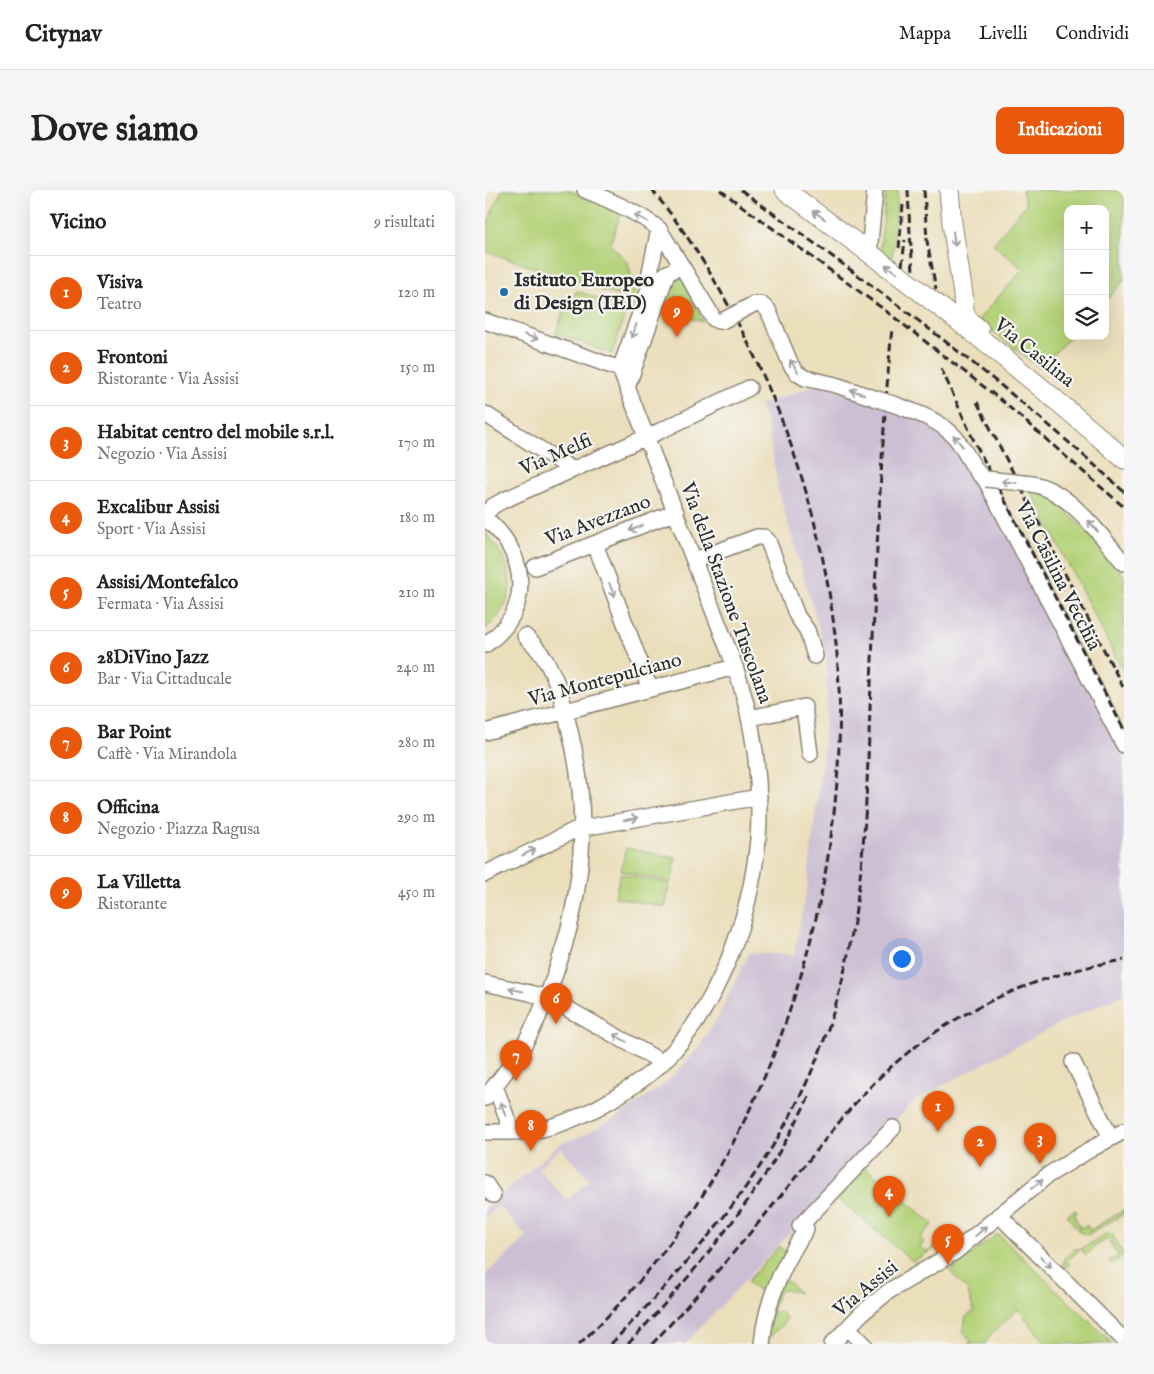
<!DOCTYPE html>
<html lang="it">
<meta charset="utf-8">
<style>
body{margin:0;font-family:"IM FELL English",serif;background:#f6f6f6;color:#222}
.controls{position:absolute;right:15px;top:15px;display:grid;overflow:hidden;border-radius:10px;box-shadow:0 5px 20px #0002}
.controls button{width:45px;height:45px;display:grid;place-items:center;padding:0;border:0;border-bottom:1px solid #e0e0e0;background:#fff;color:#222;font:25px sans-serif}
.you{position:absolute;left:416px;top:768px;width:18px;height:18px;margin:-12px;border:4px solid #fff;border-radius:50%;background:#1a73e8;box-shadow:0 0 0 8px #1a73e833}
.badge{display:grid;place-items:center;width:32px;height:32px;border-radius:50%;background:#ea580c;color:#fff;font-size:16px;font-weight:700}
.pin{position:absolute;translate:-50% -41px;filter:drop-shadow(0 1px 2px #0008)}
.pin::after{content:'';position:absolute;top:26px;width:18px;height:15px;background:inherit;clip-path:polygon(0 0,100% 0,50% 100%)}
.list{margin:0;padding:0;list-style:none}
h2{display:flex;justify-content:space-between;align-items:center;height:65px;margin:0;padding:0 20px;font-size:21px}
h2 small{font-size:16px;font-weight:400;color:#767676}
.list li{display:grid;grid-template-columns:32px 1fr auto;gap:15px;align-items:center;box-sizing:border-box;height:75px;padding:0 20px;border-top:1px solid #e0e0e0}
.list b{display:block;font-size:19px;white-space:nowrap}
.list p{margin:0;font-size:16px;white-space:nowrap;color:#767676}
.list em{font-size:16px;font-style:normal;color:#767676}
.icon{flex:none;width:28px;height:28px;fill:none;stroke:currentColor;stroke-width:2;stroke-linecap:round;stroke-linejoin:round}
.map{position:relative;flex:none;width:639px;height:1154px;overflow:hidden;border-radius:10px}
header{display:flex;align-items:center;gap:30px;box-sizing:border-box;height:70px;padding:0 25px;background:#fff;border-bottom:1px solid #e0e0e0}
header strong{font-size:24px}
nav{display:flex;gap:28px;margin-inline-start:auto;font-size:18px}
.intro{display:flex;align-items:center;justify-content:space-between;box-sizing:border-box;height:120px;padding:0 30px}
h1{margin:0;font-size:35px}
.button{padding:12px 22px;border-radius:10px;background:#ea580c;color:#fff;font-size:18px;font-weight:700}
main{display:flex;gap:30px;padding:0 30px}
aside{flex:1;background:#fff;border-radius:10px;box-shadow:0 5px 20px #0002}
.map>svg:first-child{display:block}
.industrial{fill:#ccbfd4;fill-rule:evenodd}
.green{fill:#b4d278;stroke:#707e52}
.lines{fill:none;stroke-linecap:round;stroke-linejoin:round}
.minor-casing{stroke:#8b8473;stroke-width:18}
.major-casing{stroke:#8b8473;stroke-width:21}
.minor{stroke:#fff;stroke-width:15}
.major{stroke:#fff;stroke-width:19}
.rail{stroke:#2b2b2b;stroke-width:3;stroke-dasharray:8 4;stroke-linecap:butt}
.minor-bridge-casing{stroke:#8b8473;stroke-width:18;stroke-linecap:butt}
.minor-bridge{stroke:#fff;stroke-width:15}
.oneway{stroke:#a0a0a0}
.poi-dot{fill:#1f6fb2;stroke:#f6f6f2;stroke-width:2}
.labels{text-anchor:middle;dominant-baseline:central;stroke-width:4.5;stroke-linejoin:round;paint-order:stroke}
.poi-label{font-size:20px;font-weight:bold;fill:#2b2b2b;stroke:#f6f6f2;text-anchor:start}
.street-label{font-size:20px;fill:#2b2b2b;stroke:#f6f6f2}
</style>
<header>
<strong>Citynav</strong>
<nav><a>Mappa</a><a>Livelli</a><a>Condividi</a></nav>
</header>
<div class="intro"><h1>Dove siamo</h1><a class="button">Indicazioni</a></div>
<main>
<aside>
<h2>Vicino<small>9 risultati</small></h2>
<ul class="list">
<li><span class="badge">1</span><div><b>Visiva</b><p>Teatro</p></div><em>120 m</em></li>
<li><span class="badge">2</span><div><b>Frontoni</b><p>Ristorante · Via Assisi</p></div><em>150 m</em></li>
<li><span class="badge">3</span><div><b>Habitat centro del mobile s.r.l.</b><p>Negozio · Via Assisi</p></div><em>170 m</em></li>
<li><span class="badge">4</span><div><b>Excalibur Assisi</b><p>Sport · Via Assisi</p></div><em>180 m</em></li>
<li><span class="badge">5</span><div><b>Assisi/Montefalco</b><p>Fermata · Via Assisi</p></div><em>210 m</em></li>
<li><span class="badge">6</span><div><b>28DiVino Jazz</b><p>Bar · Via Cittaducale</p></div><em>240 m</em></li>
<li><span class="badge">7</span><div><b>Bar Point</b><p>Caffè · Via Mirandola</p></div><em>280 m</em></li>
<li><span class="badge">8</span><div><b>Officina</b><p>Negozio · Piazza Ragusa</p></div><em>290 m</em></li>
<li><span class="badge">9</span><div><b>La Villetta</b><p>Ristorante</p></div><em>450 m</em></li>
</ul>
</aside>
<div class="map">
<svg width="639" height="1154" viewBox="0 0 639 1154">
<rect width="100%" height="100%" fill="#f6f6f2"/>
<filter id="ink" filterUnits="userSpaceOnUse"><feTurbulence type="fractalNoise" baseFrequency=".02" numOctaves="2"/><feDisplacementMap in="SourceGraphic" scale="10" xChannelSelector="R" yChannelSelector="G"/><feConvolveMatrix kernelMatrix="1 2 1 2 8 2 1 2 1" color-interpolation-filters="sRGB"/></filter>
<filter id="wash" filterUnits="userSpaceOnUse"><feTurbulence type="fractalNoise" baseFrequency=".0096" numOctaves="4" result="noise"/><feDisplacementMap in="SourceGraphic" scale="20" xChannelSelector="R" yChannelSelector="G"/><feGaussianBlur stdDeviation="1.12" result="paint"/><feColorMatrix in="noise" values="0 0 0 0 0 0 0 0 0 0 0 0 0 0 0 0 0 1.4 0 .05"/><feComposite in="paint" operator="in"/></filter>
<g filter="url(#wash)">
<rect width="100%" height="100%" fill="#ebdebb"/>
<!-- industrial -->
<path class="industrial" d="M335 194 426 225 446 237 463 252 484 275 639 563V804L579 831 429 911 200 1154H0V1085L42 1047 14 1016 0 1028V1019L76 953 101 944 134 926 176 897 198 876 214 857 234 825 264 763 300 764 309 766 322 697 338 561 342 513V466L293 299 283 237 274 215ZM76 958 105 990 82 1010 53 978Z"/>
<!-- green -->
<path class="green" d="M17 0H83L136 23 125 54 143 73 152 112 0 61V39Z
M401 0H413L407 69 395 61Z
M537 0H639V91L620 111V19H583V146H586L555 178 493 130 538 79 508 54 541 14Z
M197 87 208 108 218 132 175 119 187 89Z
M91 101 142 118 127 164 71 143 80 117 98 124 100 114 88 110Z
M544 298 566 306 605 345 639 385V483Z
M0 343C30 373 36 411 0 439Z
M141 658 191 668 186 692 136 681Z
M135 684 185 694 180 717 130 707Z
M380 977 448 1034 435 1048 439 1052 435 1057 440 1061H444L461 1045 466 1049 428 1071 425 1069 352 1008Z
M590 1020 592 1023 589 1025 595 1038 602 1035 605 1040 639 1020V1024L602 1045 594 1042 582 1025Z
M623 1043 627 1044 638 1064 637 1067 628 1073 624 1072V1071L633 1066 623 1049 612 1055 601 1065 595 1059 582 1071 585 1074 580 1079 578 1076 579 1069 589 1059H595Z
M511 1045H514L628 1154H561L533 1119 505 1145 500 1154H483L486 1151 478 1142 481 1127 489 1121 482 1100 465 1081Z
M294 1056 301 1062 285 1100 274 1101 262 1092Z
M296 1089 305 1093 314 1103C291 1094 291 1106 287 1127L293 1120 302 1129 283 1149 284 1154H280L286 1118Z"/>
</g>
<g filter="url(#ink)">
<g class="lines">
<defs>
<path id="minor" d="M100 0C122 9 156 24 174 39L229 129 233 131H237
M384 63 390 0
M165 97V82L174 39
M269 114H276L283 120 306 175 312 183 320 188 351 195 392 209
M0 131 135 179
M142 198 182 83
M411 215C432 223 452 229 469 246 479 256 490 286 501 289
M0 224 88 280
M500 289 639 555
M547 294C584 300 616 346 639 373
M0 324 8 316 17 311 175 241 264 198
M0 328C44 364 49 421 0 455
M110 354 165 499
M210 370 272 347H279L283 351 312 426 322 440 330 466
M50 377 191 322
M264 528 319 517 325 564
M0 542 250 477
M0 684 92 639 274 607
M0 793 45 803 67 810 177 872
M588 872 626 948
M10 896 27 942
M0 908C11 894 23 880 32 866 48 841 60 814 69 787 99 704 106 623 84 537 76 503 68 470 40 446
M0 942C18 942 36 943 53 940 73 936 92 928 110 919 134 906 158 891 178 872 234 817 266 726 273 649 277 592 269 531 250 477L135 179 164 99 178 86 195 76
M0 993 8 1005
M514 1025 639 1150
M363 1138 379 1154
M277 1154C281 1110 298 1075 321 1039L315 1036 408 938
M347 1154 377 1123 404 1101 470 1062 563 985 606 959 639 941"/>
<path id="major" d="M300 0C416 86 532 173 639 269
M464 0 467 33 478 104 479 121 483 130 494 139"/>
</defs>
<!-- minor casing -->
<use href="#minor" class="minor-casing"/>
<!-- major casing -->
<use href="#major" class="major-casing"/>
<!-- minor -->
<use href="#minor" class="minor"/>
<!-- major -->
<use href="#major" class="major"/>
<!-- rail -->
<path class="rail" d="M235 0 397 118 516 210 639 317
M256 0C387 95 520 191 639 302
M423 0 425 44 428 81
M439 0 442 51 451 99
M414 58 418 15
M417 76 420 50
M456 178 489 251 639 540
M492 212 639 499
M94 1154C225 1034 304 868 338 695 353 616 359 534 351 454 340 348 309 246 262 151 235 97 205 46 167 0
M126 1154C201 1076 274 995 320 896 381 766 380 634 386 494 391 375 396 256 407 138
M143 1154C213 1079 280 1000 324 906
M167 1154C211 1107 253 1058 294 1008 325 970 354 929 388 894 455 826 545 785 639 770"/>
<defs>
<path id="minor-bridge" d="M237 131 269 114
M392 209 411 215
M501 289 547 294"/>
</defs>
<!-- minor-bridge casing -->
<use href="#minor-bridge" class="minor-bridge-casing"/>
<!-- minor-bridge -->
<use href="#minor-bridge" class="minor-bridge"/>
</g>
<!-- one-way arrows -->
<defs><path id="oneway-shaft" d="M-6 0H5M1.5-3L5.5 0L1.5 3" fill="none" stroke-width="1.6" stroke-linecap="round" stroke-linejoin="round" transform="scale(1.25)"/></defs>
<g class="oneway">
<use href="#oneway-shaft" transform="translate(334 25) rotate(-143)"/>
<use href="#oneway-shaft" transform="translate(156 28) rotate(-152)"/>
<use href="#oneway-shaft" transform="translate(469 49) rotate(82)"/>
<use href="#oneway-shaft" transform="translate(406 79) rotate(-143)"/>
<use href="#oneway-shaft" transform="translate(149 141) rotate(110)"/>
<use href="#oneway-shaft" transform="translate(46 147) rotate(20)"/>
<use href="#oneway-shaft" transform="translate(309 176) rotate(-123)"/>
<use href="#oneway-shaft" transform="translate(372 202) rotate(-161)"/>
<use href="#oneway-shaft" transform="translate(473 251) rotate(-130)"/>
<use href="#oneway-shaft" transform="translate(524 292) rotate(-174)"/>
<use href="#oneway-shaft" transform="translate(608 336) rotate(-130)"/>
<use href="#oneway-shaft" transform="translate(151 338) rotate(158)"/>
<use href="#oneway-shaft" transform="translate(127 400) rotate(69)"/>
<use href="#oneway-shaft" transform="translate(146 629) rotate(-10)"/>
<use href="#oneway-shaft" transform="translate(44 662) rotate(-27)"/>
<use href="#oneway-shaft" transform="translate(31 800) rotate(-168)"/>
<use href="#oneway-shaft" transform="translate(135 848) rotate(-150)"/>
<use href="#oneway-shaft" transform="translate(18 919) rotate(-111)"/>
<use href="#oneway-shaft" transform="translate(552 994) rotate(-38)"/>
<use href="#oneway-shaft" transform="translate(496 1041) rotate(-41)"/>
<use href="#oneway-shaft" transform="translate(561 1072) rotate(45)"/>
</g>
</g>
<!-- markers -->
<circle class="poi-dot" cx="19" cy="102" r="5"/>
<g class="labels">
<!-- poi labels -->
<g class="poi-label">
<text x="29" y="90">Istituto Europeo<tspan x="29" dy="23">di Design (IED)</tspan></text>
</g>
<!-- street labels -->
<g class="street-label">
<text transform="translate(549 163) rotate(39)">Via Casilina</text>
<text transform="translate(71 265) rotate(-24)">Via Melfi</text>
<text transform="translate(113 331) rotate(-21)">Via Avezzano</text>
<text transform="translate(573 386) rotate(63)">Via Casilina Vecchia</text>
<text transform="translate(241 403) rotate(70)">Via della Stazione Tuscolana</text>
<text transform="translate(120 490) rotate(-15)">Via Montepulciano</text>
<text transform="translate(381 1099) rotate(-39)">Via Assisi</text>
</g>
</g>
</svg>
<div class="controls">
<button>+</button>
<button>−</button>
<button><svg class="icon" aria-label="layers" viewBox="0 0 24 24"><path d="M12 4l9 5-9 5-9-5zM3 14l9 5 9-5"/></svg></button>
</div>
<div class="you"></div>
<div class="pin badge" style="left:453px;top:942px">1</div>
<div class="pin badge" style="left:495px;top:977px">2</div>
<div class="pin badge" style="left:555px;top:974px">3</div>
<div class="pin badge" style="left:404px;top:1027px">4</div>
<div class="pin badge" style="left:463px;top:1075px">5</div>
<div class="pin badge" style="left:71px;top:834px">6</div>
<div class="pin badge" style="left:31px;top:891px">7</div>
<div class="pin badge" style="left:46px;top:961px">8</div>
<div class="pin badge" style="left:192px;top:147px">9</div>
</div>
</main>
